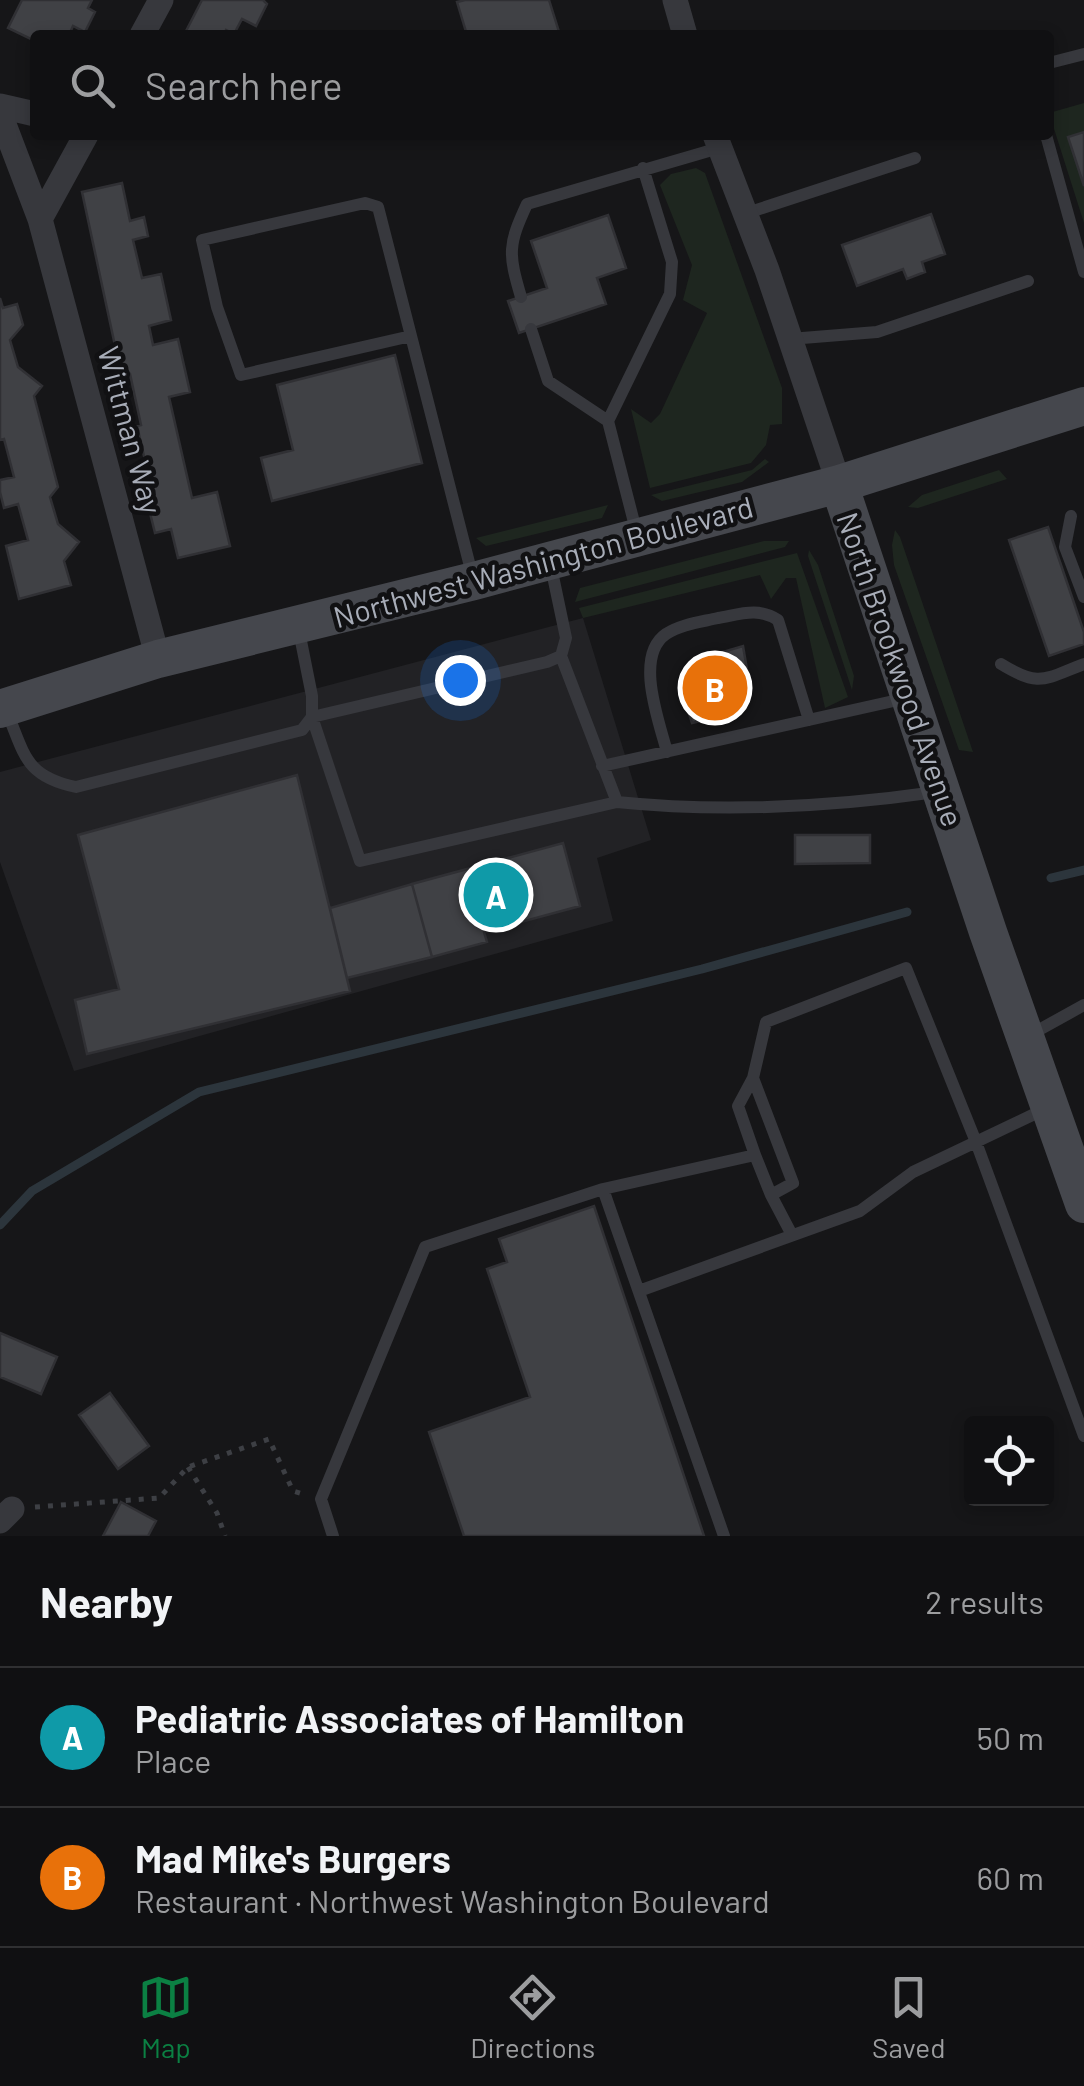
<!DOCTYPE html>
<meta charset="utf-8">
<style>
body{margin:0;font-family:Barlow,sans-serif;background:#1e1e20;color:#f1f3f6}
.controls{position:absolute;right:30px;bottom:30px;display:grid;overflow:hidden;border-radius:10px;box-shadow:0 5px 15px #0003}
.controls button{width:90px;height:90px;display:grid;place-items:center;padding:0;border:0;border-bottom:2px solid #303032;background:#101012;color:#f1f3f6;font:50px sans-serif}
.you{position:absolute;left:460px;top:680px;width:35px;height:35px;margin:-25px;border:8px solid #fff;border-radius:50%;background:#1a73e8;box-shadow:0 0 0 15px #1a73e833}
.badge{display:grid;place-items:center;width:65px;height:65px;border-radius:50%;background:#0b8043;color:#fff;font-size:32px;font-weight:700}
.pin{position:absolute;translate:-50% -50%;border:5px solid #fff;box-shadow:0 2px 10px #0006}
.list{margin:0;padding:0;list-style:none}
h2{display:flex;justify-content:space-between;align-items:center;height:130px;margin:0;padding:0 40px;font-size:42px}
h2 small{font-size:32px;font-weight:400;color:#9c9d9f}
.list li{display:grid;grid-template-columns:65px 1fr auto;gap:30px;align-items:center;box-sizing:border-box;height:140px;padding:0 40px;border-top:2px solid #303032}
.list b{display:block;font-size:38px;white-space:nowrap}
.list p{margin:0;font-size:32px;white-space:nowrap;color:#9c9d9f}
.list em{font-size:32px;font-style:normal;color:#9c9d9f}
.icon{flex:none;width:55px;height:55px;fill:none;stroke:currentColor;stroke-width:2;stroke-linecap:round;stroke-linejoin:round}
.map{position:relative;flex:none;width:1084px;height:1536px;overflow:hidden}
.search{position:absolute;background:#101012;box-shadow:0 5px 15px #0003;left:30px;right:30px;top:30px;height:110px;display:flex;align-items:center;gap:25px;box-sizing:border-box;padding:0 35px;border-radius:10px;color:#9c9d9f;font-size:38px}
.sheet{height:410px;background:#101012}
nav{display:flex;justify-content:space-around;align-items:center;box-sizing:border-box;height:140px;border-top:2px solid #303032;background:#101012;font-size:28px;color:#9c9d9f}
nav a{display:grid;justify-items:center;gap:5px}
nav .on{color:#0b8043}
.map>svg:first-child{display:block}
.built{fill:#222225}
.green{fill:#1e261f}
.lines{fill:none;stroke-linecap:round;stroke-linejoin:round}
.stream{stroke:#2c353c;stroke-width:9}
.building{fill:#404145;stroke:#303034;stroke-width:2.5}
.path{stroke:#3d3f44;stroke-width:5;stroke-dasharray:5 8;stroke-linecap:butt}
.lane{stroke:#37383d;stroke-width:12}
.street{stroke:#37383d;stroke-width:25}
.secondary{stroke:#45474d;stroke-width:38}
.labels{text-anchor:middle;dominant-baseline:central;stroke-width:9;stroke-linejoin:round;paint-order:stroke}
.street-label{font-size:30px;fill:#a8adb8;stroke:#111113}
</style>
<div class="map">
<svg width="1084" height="1536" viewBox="0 0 1084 1536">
<rect width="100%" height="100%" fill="#161618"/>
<!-- built -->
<path class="built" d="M583 618 651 840 597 858 613 921 74 1071 0 862V772Z"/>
<!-- green -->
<path class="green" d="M1084 103V223L1049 113Z
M696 168 705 173 782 388V424L770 425 766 445 751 463 650 488 631 409 651 423 660 414 707 313 683 300 692 265 660 185 671 174Z
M765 459 769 462 742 482 662 501 651 495 752 470Z
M999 470 1007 479 918 508 908 507 922 495Z
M608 505 602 518 486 546 476 538Z
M895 530 900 537 973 752 959 750 894 565 892 545Z
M764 541H789L785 547 575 602 580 588Z
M809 550 818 565 854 676 852 690 808 556Z
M797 553 848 697 825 708 796 578H786L771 599 760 575 583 618 579 608Z"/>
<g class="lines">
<!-- stream -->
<path class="stream" d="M1051 878 1084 870
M0 1225 32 1191 199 1092 702 969 907 912"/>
</g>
<!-- building -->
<path class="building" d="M22 0H92L88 8 95 12 85 32 73 26 69 35H35V41L8 28Z
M202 0H263L267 4 256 26 242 19 234 34 226 30 224 35H184Z
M465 0H549L560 35H467L457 2Z
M1084 132V186L1068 137Z
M122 183 130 221 144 217 148 236 133 240 142 278 161 274 171 320 149 326 153 345 178 339 190 392 169 397 192 498 217 492 230 546 178 558 171 529 155 533 149 509 156 508 137 426 141 425 130 374 114 378 110 357 117 355 82 192Z
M931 214 945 254 922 262 925 272 907 279 903 269 857 286 842 245Z
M608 215 626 268 597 278 606 304 519 333 508 301 547 288 531 241Z
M0 298 3 308 17 304 23 325 10 340 18 367 42 386 34 396 58 487 50 497 58 524 79 542 64 561 71 585 19 599 6 546 28 540 18 504 4 508 0 492V480L14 477 4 439 0 440Z
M395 355 422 463 272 501 261 458 293 450 277 385Z
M1048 527 1084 632V644L1049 656 1009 540Z
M743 646 751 693 736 713 692 723 679 684 692 661Z
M297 775 350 991 87 1054 75 1000 119 989 78 835Z
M795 835H870V863L795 864Z
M563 843 580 906 484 932 487 942 432 957 412 884Z
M412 884 432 957 347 978 330 908Z
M594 1206 704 1536H464L429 1432 530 1397 487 1269 507 1262 499 1239Z
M0 1333 57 1357 41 1394 0 1377Z
M110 1393 149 1446 118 1469 79 1415Z
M121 1502 156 1521 148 1536H103Z"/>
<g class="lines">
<!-- path -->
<path class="path" d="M188 1467 217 1513 225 1536
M35 1507 159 1498 188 1467 269 1439 293 1491 306 1495"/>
<!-- lane -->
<path class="lane" d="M1049 63 1084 54
M1046 135 1084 272
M744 214 915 158
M521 297C508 253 508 245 527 204L719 148
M531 329 548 381 608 421
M411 336 241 375 217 307 202 240 365 203 378 207 473 578
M790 339 877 332 1028 281
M1071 516 1065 547 1084 597
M637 534 608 421 670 294 672 262 643 168
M550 562 566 638 561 656 547 662 312 717 360 861 617 802
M561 656 617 802C724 813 831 807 936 792
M1001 664C1040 688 1044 679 1084 664
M6 710C25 754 24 776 76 787L302 730 312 717V696L298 626
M667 752C659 721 634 656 666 634 681 624 701 622 718 618 741 614 758 607 778 620L809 720
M602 766 907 698
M1028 1036 1084 1005
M753 1078 738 1106 755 1155
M603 1189 724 1536
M771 1195 793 1183 753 1078 766 1022 906 968 976 1142 1084 1436
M639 1291 860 1211 913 1172 1045 1109
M333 1536 321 1499 425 1247 603 1189 755 1155 771 1195 792 1235"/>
<!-- street -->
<path class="street" d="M675 0 685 35
M142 35 161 0
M0 106 35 114
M0 114 40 219
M86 135 40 219 158 659
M715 135 767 270 839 484
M0 1521 12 1509"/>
<!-- secondary -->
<path class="secondary" d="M839 484 988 932 1084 1204
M0 709 158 659 474 581 839 484 1084 406"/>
</g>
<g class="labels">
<!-- street labels -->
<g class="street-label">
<text transform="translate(131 430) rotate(75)">Wittman Way</text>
<text transform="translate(543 561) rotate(-15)">Northwest Washington Boulevard</text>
<text transform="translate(901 669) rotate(71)">North Brookwood Avenue</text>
</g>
</g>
</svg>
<div class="controls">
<button><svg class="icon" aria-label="locate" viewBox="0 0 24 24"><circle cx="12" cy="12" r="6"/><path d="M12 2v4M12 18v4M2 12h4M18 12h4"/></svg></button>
</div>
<div class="you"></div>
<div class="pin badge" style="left:496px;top:895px;background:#0f9aa8">A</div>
<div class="pin badge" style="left:715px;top:688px;background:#e8710a">B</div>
<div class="search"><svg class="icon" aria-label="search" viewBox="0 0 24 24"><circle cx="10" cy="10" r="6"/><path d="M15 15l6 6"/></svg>Search here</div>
</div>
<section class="sheet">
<h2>Nearby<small>2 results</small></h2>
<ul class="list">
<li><span class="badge" style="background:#0f9aa8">A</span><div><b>Pediatric Associates of Hamilton</b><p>Place</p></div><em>50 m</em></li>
<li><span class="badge" style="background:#e8710a">B</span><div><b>Mad Mike's Burgers</b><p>Restaurant · Northwest Washington Boulevard</p></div><em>60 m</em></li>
</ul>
</section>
<nav>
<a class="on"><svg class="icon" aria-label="map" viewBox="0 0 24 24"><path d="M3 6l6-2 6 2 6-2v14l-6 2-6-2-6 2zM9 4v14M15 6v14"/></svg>Map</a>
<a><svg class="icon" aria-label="directions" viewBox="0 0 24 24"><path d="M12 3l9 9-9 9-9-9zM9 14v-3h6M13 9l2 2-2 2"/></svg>Directions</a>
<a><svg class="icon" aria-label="saved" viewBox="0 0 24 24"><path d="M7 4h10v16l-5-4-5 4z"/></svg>Saved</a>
</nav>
